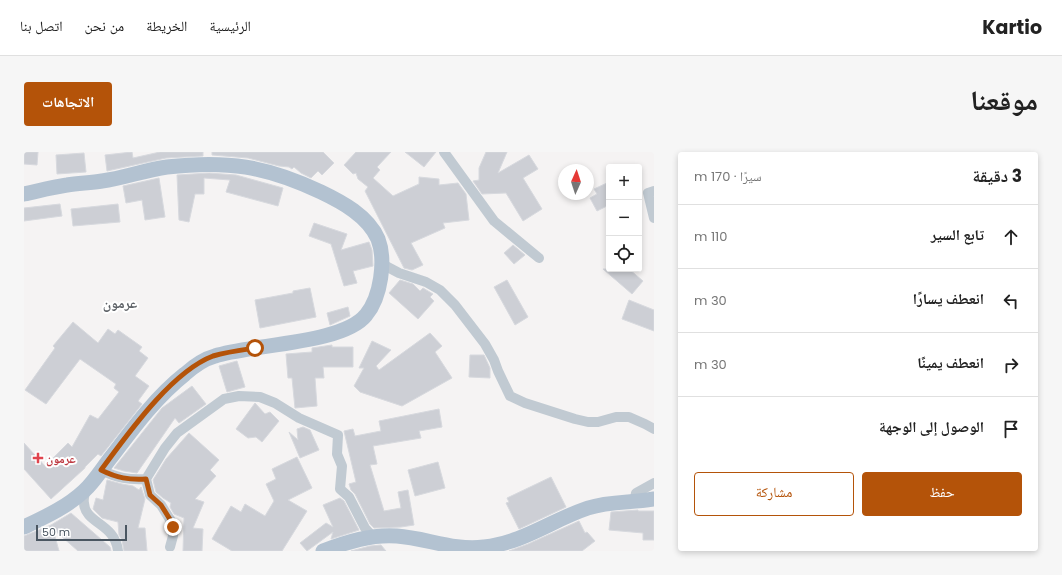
<!DOCTYPE html>
<html lang="ar">
<meta charset="utf-8">
<style>
body{margin:0;font-family:Poppins,"Noto Naskh Arabic",sans-serif;background:#f6f6f6;color:#222;direction:rtl}
.controls{position:absolute;right:12px;top:12px;display:grid;overflow:hidden;border-radius:4px;box-shadow:0 2px 6px #0003}
.controls button{width:36px;height:36px;display:grid;place-items:center;padding:0;border:0;border-bottom:1px solid #e0e0e0;background:#fff;color:#222;font:20px sans-serif}
.compass{position:absolute;left:534px;top:12px;width:36px;height:36px;border-radius:50%;background:#fff;box-shadow:0 2px 6px #0003;rotate:3deg}
.scale{position:absolute;left:12px;bottom:10px;width:91px;box-sizing:border-box;padding-left:4px;border:2px solid #4a5661;border-top:0;font-size:11px;line-height:14px;white-space:nowrap;color:#4a5661;-webkit-text-stroke:3px #fff;paint-order:stroke}
.stop{position:absolute;width:12px;height:12px;margin:-9px;border:3px solid #b45309;border-radius:50%;background:#fff}
.stop.end{background:#b45309;border-color:#fff;box-shadow:0 1px 4px #0008}
.list{margin:0;padding:0;list-style:none}
h2{display:flex;justify-content:space-between;align-items:center;height:52px;margin:0;padding:0 16px;font-size:17px}
h2 small{font-size:13px;font-weight:400;color:#767676}
.list li{display:grid;grid-template-columns:26px 1fr auto;gap:12px;align-items:center;box-sizing:border-box;height:64px;padding:0 16px;border-top:1px solid #e0e0e0}
.list b{display:block;font-size:15px;white-space:nowrap}
.list em{font-size:13px;font-style:normal;color:#767676}
.actions{display:flex;gap:8px;padding:12px 16px}
.actions a{flex:1;padding:9px 0;border:1px solid #b45309;border-radius:4px;text-align:center;font-size:14px;color:#b45309}
.actions .main{background:#b45309;color:#fff}
.icon{flex:none;width:22px;height:22px;fill:none;stroke:currentColor;stroke-width:2;stroke-linecap:round;stroke-linejoin:round}
.map{position:relative;flex:none;width:630px;height:399px;overflow:hidden;direction:ltr;border-radius:4px}
header{display:flex;align-items:center;gap:24px;box-sizing:border-box;height:56px;padding:0 20px;background:#fff;border-bottom:1px solid #e0e0e0}
header strong{font-size:19px}
nav{display:flex;gap:22px;margin-inline-start:auto;font-size:14px}
.intro{display:flex;align-items:center;justify-content:space-between;box-sizing:border-box;height:96px;padding:0 24px}
h1{margin:0;font-size:28px}
.button{padding:10px 18px;border-radius:4px;background:#b45309;color:#fff;font-size:14px;font-weight:700}
main{display:flex;gap:24px;padding:0 24px}
aside{flex:1;background:#fff;border-radius:4px;box-shadow:0 2px 6px #0003}
.map>svg:first-child{display:block}
.building{fill:#cdcfd5;stroke:#d7d9de}
.lines{fill:none;stroke-linecap:round;stroke-linejoin:round}
.street{stroke:#c1cad2;stroke-width:10}
.primary{stroke:#b3c2d1;stroke-width:15}
.route{stroke:#b45309;stroke-width:5}
.health-dot{fill:#e0444e;stroke:#fff;stroke-width:1.5}
.labels{text-anchor:middle;dominant-baseline:central;stroke-width:4;stroke-linejoin:round;paint-order:stroke}
.health-label{font-size:12px;font-weight:bold;fill:#be3a42;stroke:#fff;text-anchor:start}
.quarter-label{font-size:14px;font-weight:bold;fill:#5f6368;stroke:#fff}
</style>
<header>
<strong>Kartio</strong>
<nav><a>الرئيسية</a><a>الخريطة</a><a>من نحن</a><a>اتصل بنا</a></nav>
</header>
<div class="intro"><h1>موقعنا</h1><a class="button">الاتجاهات</a></div>
<main>
<aside>
<h2>3 دقيقة<small>سيرًا · 170 m</small></h2>
<ul class="list">
<li><svg class="icon" aria-label="ahead" viewBox="0 0 24 24"><path d="M12 20V5M6 11l6-6 6 6"/></svg><div><b>تابع السير</b></div><em>110 m</em></li>
<li><svg class="icon" aria-label="left" viewBox="0 0 24 24"><path d="M17 20v-9H6M10 6l-5 5 5 5"/></svg><div><b>انعطف يسارًا</b></div><em>30 m</em></li>
<li><svg class="icon" aria-label="right" viewBox="0 0 24 24"><path d="M7 20v-9h11M14 6l5 5-5 5"/></svg><div><b>انعطف يمينًا</b></div><em>30 m</em></li>
<li><svg class="icon" aria-label="arrive" viewBox="0 0 24 24"><path d="M6 21V4h12l-3 4 3 4H6"/></svg><div><b>الوصول إلى الوجهة</b></div></li>
</ul>
<div class="actions"><a class="main">حفظ</a><a>مشاركة</a></div>
</aside>
<div class="map">
<svg width="630" height="399" viewBox="0 0 630 399">
<rect width="100%" height="100%" fill="#f5f3f3"/>
<!-- building -->
<path class="building" d="M0 0H14L13 13 0 12Z
M108 0 109 6 136 0H179V4L142 6 83 19 81 3Z
M188 0H299L310 11 298 23 294 19 287 26 277 21 270 15 268 17 265 15 255 14 224 6 188 3Z
M332 0H367L353 15 356 18 349 26 369 44 395 32V25L415 27V33L434 31 442 42 445 68 419 71 421 76 387 91 399 113 388 118 380 116 341 39 344 35 334 27 332 21 329 22 320 13Z
M381 0H412L400 15Z
M462 0H483L474 21 505 3 514 17 499 26 518 57 499 69 482 41 458 42 449 29 455 28V16Z
M60 1 62 20 33 22 32 3Z
M185 21 212 23 259 36 254 54 202 40 206 28 180 26V42H171L165 70 155 68 153 23Z
M135 26 141 65 121 68 118 48 102 51 99 34Z
M585 30V53L573 59 566 46 573 42 570 37Z
M36 52 38 64 0 69V56Z
M94 52 96 70 49 74 47 57Z
M290 71 323 82 317 98 345 90 348 98 349 114 329 119 333 131 320 134 307 92 285 84Z
M489 93 501 103 490 112 480 101Z
M579 117H605L619 129 608 142Z
M376 128 389 132 396 139 399 136 409 142 406 145 410 149 394 167 365 141Z
M483 128 504 165 491 173 470 135Z
M286 136 292 165 236 176 231 148 269 141V139Z
M605 148 630 158V179L598 167Z
M324 155 326 164 306 173 303 161Z
M49 170 74 191 84 177 91 182 94 178 118 195 115 199 124 206 111 224 125 234 114 249 118 252 77 304 74 302 61 315V316L27 347 0 317V291L21 314 44 291 48 295 66 263 74 267 95 240 90 236 92 232 56 207 22 252 1 238 31 196 29 194Z
M406 181 418 194 411 200 428 226 378 254 336 240 330 234 340 216H335L348 189 367 198 352 214 355 218Z
M308 193V195H329V215H299L300 226H291L293 254 271 256 268 226H264L262 202 288 200V196Z
M446 203H460L466 216V226L445 225Z
M213 209 221 235 203 240 195 214Z
M168 234 182 252 155 271 151 266 113 321 100 319 90 316 138 256Z
M231 251 241 262 246 260 255 269 238 290 232 285 224 286 212 277Z
M415 257 418 275 395 279 397 286 349 294 353 312 346 313 360 359 377 356 374 340 384 338 390 373 377 375 350 376 346 372 331 342 327 338 325 332 332 330 320 279 329 277 331 284 357 279 355 269Z
M279 275 286 278 295 298 276 306 265 280 274 288 273 277Z
M165 281 195 308 186 318 192 324 171 347 180 350 169 376 179 377 178 399H159L160 366 150 362 146 355 147 351 139 346 132 340 129 328 142 307Z
M273 305 288 336 264 348 283 359 258 399H208L188 387 207 354 217 360 221 352 241 364 250 349 242 332 252 327 248 317Z
M414 310 421 336 391 344 384 318Z
M527 325 542 355 495 377 482 351 485 350 483 346Z
M83 328 98 332 109 334 115 338 117 335 121 347 114 376H121L123 399H100L98 388 95 383 94 370 78 366 69 357 72 346 79 348Z
M316 346 320 349 335 378 307 387 309 380 283 399 276 391 302 371 309 375 299 353Z
M614 358V359H630V388H619V381L585 378 587 360Z
M47 361 86 395 87 399H54L29 377 35 399H0V384L27 373Z
M555 369 561 381 563 380 571 389 558 399H485L504 392Z
M357 393 362 399H327L346 394Z"/>
<g class="lines">
<!-- street -->
<path class="street" d="M420 0 470 69 515 106
M630 39 624 41 630 66
M358 112 375 121 402 130 416 138 431 153 461 192 470 208 474 219 486 244 501 251 551 267 564 270H574L592 265H605L621 272 630 277
M77 318C93 326 105 328 122 327L141 296 153 281 200 247 215 244 236 245 251 251 275 266 314 283 313 302 318 314 316 337 325 345 341 376 349 385
M122 327 126 343 137 353 147 369 149 375V384L146 395
M61 338C61 342 59 347 60 351 61 372 91 371 94 399
M617 349 611 346 612 341 630 331"/>
<!-- primary -->
<path class="primary" d="M0 42C14 39 29 35 43 33 55 31 67 31 78 29 100 26 121 18 143 15 203 8 242 14 297 40 318 50 344 64 354 87 362 108 357 145 342 163 319 192 228 192 191 204 180 207 170 214 161 222 132 245 110 275 88 304 79 315 71 329 60 339 43 355 21 365 0 375
M299 399C323 390 348 382 373 384 402 386 430 399 460 395 499 391 528 368 564 356 586 349 608 351 630 347"/>
</g>
<g class="lines">
<!-- route -->
<path class="route" d="M149 375 147 369 137 353 126 343 122 327C105 328 93 326 77 318 103 283 147 220 189 204 202 200 217 198 231 196"/>
</g>
<!-- markers -->
<path class="health-dot" d="M12 300h4v4h4v4h-4v4h-4v-4h-4v-4h4z"/>
<g class="labels">
<!-- health labels -->
<g class="health-label">
<text x="22" y="306">عرمون</text>
</g>
<!-- quarter labels -->
<g class="quarter-label">
<text x="96" y="151">عرمون</text>
</g>
</g>
</svg>
<div class="controls">
<button>+</button>
<button>−</button>
<button><svg class="icon" aria-label="locate" viewBox="0 0 24 24"><circle cx="12" cy="12" r="6"/><path d="M12 2v4M12 18v4M2 12h4M18 12h4"/></svg></button>
</div>
<svg class="compass" viewBox="-18 -18 36 36"><path d="M0-13l5 13h-10z" fill="#e53935"/><path d="M0 13l5-13h-10z" fill="#767676"/></svg>
<div class="scale">50 m</div>
<div class="stop" style="left:231px;top:196px"></div>
<div class="stop end" style="left:149px;top:375px"></div>
</div>
</main>
